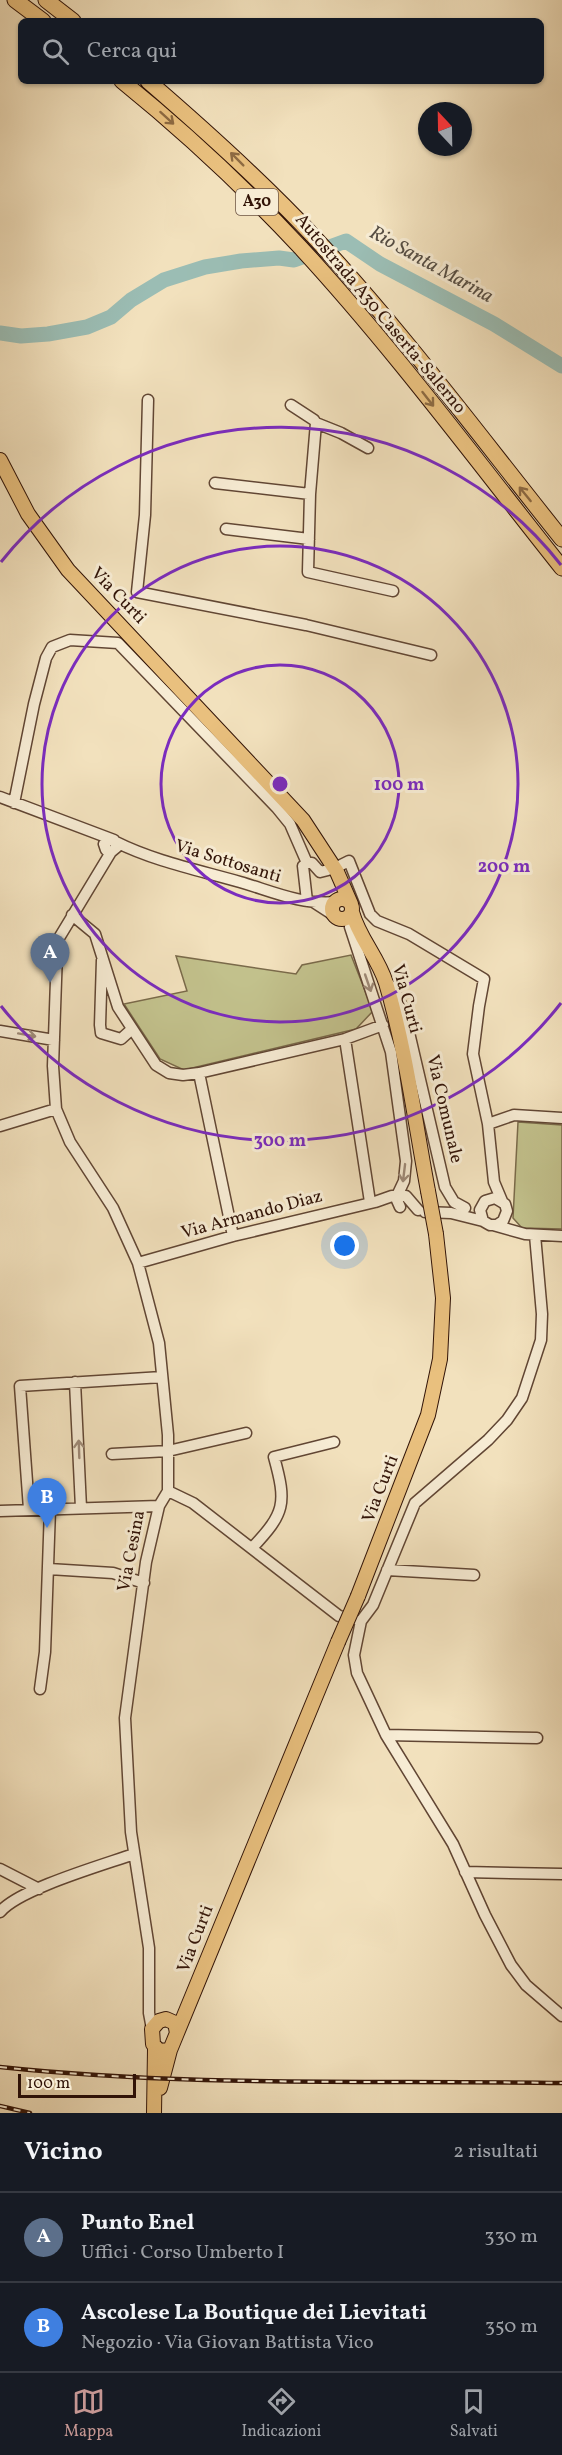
<!DOCTYPE html>
<html lang="it">
<meta charset="utf-8">
<style>
body{margin:0;font-family:Vollkorn,serif;background:#20242c;color:#f1f3f6}
.compass{position:absolute;left:418px;top:102px;width:54px;height:54px;border-radius:50%;background:#171b24;box-shadow:0 2px 4px #0004;rotate:338deg}
.scale{position:absolute;left:18px;bottom:15px;width:118px;box-sizing:border-box;padding-left:6px;border:3px solid #311307;border-top:0;font-size:16px;line-height:21px;white-space:nowrap;color:#311307;-webkit-text-stroke:4px #f7ecd4;paint-order:stroke}
.you{position:absolute;left:345px;top:1246px;width:21px;height:21px;margin:-15px;border:4px solid #fff;border-radius:50%;background:#1a73e8;box-shadow:0 0 0 9px #1a73e833}
.badge{display:grid;place-items:center;width:39px;height:39px;border-radius:50%;background:#c59692;color:#fff;font-size:20px;font-weight:700}
.pin{position:absolute;translate:-50% -50px;filter:drop-shadow(0 2px 3px #0008)}
.pin::after{content:'';position:absolute;top:32px;width:21px;height:18px;background:inherit;clip-path:polygon(0 0,100% 0,50% 100%)}
.list{margin:0;padding:0;list-style:none}
h2{display:flex;justify-content:space-between;align-items:center;height:78px;margin:0;padding:0 24px;font-size:26px}
h2 small{font-size:20px;font-weight:400;color:#9ea1a6}
.list li{display:grid;grid-template-columns:39px 1fr auto;gap:18px;align-items:center;box-sizing:border-box;height:90px;padding:0 24px;border-top:2px solid #363941}
.list b{display:block;font-size:22px;white-space:nowrap}
.list p{margin:0;font-size:20px;white-space:nowrap;color:#9ea1a6}
.list em{font-size:20px;font-style:normal;color:#9ea1a6}
.icon{flex:none;width:33px;height:33px;fill:none;stroke:currentColor;stroke-width:2;stroke-linecap:round;stroke-linejoin:round}
.map{position:relative;flex:none;width:562px;height:2113px;overflow:hidden}
.search{position:absolute;background:#171b24;box-shadow:0 2px 4px #0004;left:18px;right:18px;top:18px;height:66px;display:flex;align-items:center;gap:15px;box-sizing:border-box;padding:0 21px;border-radius:9px;color:#9ea1a6;font-size:22px}
.sheet{height:258px;background:#171b24}
nav{display:flex;justify-content:space-around;align-items:center;box-sizing:border-box;height:84px;border-top:2px solid #363941;background:#171b24;font-size:16px;color:#9ea1a6}
nav a{display:grid;justify-items:center;gap:3px}
nav .on{color:#c59692}
.map>svg:first-child{display:block}
.green{fill:#c2c18c;stroke:#7a6a4a;stroke-width:1.5}
.lines{fill:none;stroke-linecap:round;stroke-linejoin:round}
.river{stroke:#9bbdb4;stroke-width:15}
.minor-casing{stroke:#614634;stroke-width:13}
.major-casing{stroke:#311307;stroke-width:16}
.highway-casing{stroke:#311307;stroke-width:17}
.minor{stroke:#f7ecd4;stroke-width:10}
.major{stroke:#e9c07e;stroke-width:14}
.highway{stroke:#e9c07e;stroke-width:15}
.rail-casing{stroke:#311307;stroke-width:4.5}
.rail{stroke:#f7ecd4;stroke-width:2;stroke-dasharray:7;stroke-linecap:butt}
.major-bridge-casing{stroke:#311307;stroke-width:16;stroke-linecap:butt}
.major-bridge{stroke:#e9c07e;stroke-width:14}
.oneway{stroke:#8d6a42}
.oneway2{stroke:#9e8a78}
.ring{fill:none;stroke:#7b2cbf;stroke-width:3}
.labels{text-anchor:middle;dominant-baseline:central;stroke-width:6;stroke-linejoin:round;paint-order:stroke}
.shield{fill:#f7ecd4;stroke:#6c5444;stroke-width:1.5}
.shield-label{font-size:16px;font-weight:bold;fill:#311307}
.street-label{font-size:18px;fill:#311307;stroke:#f7ecd4}
.water-label{font-size:20px;font-style:italic;fill:#564e44;stroke:#f7ecd4}
.centre{fill:#7b2cbf;stroke:#f7ecd4;stroke-width:3}
.ring-label{font-size:18px;text-anchor:middle;font-weight:bold;fill:#7b2cbf;stroke:#f7ecd4;stroke-width:6;stroke-linejoin:round;paint-order:stroke}
</style>
<div class="map">
<svg width="562" height="2113" viewBox="0 0 562 2113">
<rect width="100%" height="100%" fill="#f2e1bd"/>
<filter id="stains"><feTurbulence type="fractalNoise" baseFrequency=".00333" numOctaves="4"/><feColorMatrix values="0 0 0 0 .2 0 0 0 0 .09 0 0 0 0 .02 0 0 0 .5 -.17"/></filter>
<radialGradient id="worn" r=".72"><stop offset=".6" stop-color="#630" stop-opacity="0"/><stop offset="1" stop-color="#630" stop-opacity=".3"/></radialGradient>
<!-- green -->
<path class="green" d="M351 955 373 1011 356 1029 184 1070 160 1059 124 1004 187 991 176 956 296 974 302 965Z
M518 1122 562 1125V1229L522 1228 513 1218Z"/>
<g class="lines">
<!-- river -->
<path class="river" d="M0 333 21 336 48 334 87 327 111 317 131 300 164 280 205 267 241 261 279 258 294 260 346 241 380 264 494 324 562 366"/>
<defs>
<path id="minor" d="M148 400 145 515 137 592 306 625 431 655
M291 405 314 420 316 423 310 494 308 572 393 591
M316 423 341 433 368 448
M215 483 310 494
M226 529 309 539
M0 797 114 840 117 847 111 852 106 850 104 844 111 839
M14 803 34 704 46 658 52 647 70 640 118 643 277 808 290 824 307 863
M116 842C154 861 198 870 240 882 271 891 301 905 335 902
M111 852 59 938 57 952 53 1066 56 1109 70 1142 113 1208 138 1263 159 1343 168 1435V1491L159 1506 146 1562 125 1718 131 1832 149 1948V2013L152 2029
M341 865 349 861 370 914 377 921 409 934 484 979 479 1006 473 1054 488 1124 494 1182 502 1201
M307 901 303 866 307 863H312L320 872 328 870
M315 903 332 914
M72 915 95 934 118 1007 156 1065 169 1073 183 1075 199 1073 345 1039 383 1025
M350 927 391 1052 406 1161 404 1181 396 1198 400 1207
M102 960 100 1025 101 1033 121 1039 132 1029
M387 982 395 991 404 1011 445 1187 454 1202 465 1208
M0 1031 54 1040
M345 1039 370 1202
M199 1073 233 1236
M488 1124 514 1115 562 1118
M0 1126 56 1109
M425 1212 451 1213 483 1221 490 1225H497L503 1221 507 1211 505 1204 495 1198 485 1201 480 1210 483 1221
M493 1225 525 1234 562 1236
M535 1235 542 1314 541 1340 522 1398 507 1420 488 1440 415 1503 373 1605 361 1621 354 1655 357 1673 386 1735 453 1844 485 1915 511 1965 526 1985 562 2016
M138 1263 233 1236 375 1202 392 1196H406L418 1210
M75 1382 81 1508
M112 1454 168 1451 246 1433
M168 1491 193 1503 339 1616 354 1619
M29 1509 20 1386 162 1377
M0 1511 159 1506
M252 1548C285 1513 287 1504 274 1457L334 1442
M49 1569 113 1573 144 1583
M387 1570 474 1575
M40 1689 45 1652 50 1509
M386 1735 537 1738
M0 1869 39 1889
M465 1872 562 1874
M0 1912C19 1889 103 1865 134 1854"/>
<path id="major" d="M0 460 28 514 68 570 303 820 337 872 351 904
M332 909a10 10 0 1 1 20 0a10 10 0 1 1-20 0Z
M352 912C359 938 378 957 386 983 406 1050 415 1122 428 1191
M358 1596 428 1415 440 1359 443 1298 436 1234
M166 2019 175 2023 177 2033 170 2050 159 2051 153 2044 152 2029 159 2021Z
M177 2033 338 1642
M160 2088 170 2050
M154 2113 155 2049"/>
<path id="highway" d="M15 0 43 21
M46 0 73 21
M122 81C185 132 245 188 301 248 394 349 476 460 562 568
M148 81C206 131 262 181 314 237 403 332 481 438 562 539"/>
</defs>
<!-- minor casing -->
<use href="#minor" class="minor-casing"/>
<!-- major casing -->
<use href="#major" class="major-casing"/>
<!-- highway casing -->
<use href="#highway" class="highway-casing"/>
<!-- minor -->
<use href="#minor" class="minor"/>
<!-- major -->
<use href="#major" class="major"/>
<!-- highway -->
<use href="#highway" class="highway"/>
<defs>
<path id="rail" d="M0 2067C187 2087 374 2080 562 2083
M0 2106 30 2113"/>
</defs>
<!-- rail casing -->
<use href="#rail" class="rail-casing"/>
<!-- rail -->
<use href="#rail" class="rail"/>
<defs>
<path id="major-bridge" d="M428 1191 436 1234
M338 1642 358 1596"/>
</defs>
<!-- major-bridge casing -->
<use href="#major-bridge" class="major-bridge-casing"/>
<!-- major-bridge -->
<use href="#major-bridge" class="major-bridge"/>
</g>
<!-- one-way arrows -->
<defs><path id="oneway-shaft" d="M-6 0H5M1.5-3L5.5 0L1.5 3" fill="none" stroke-width="1.6" stroke-linecap="round" stroke-linejoin="round" transform="scale(1.5)"/></defs>
<g class="oneway">
<use href="#oneway-shaft" transform="translate(167 118) rotate(42)"/>
<use href="#oneway-shaft" transform="translate(237 159) rotate(-135)"/>
<use href="#oneway-shaft" transform="translate(428 399) rotate(52)"/>
<use href="#oneway-shaft" transform="translate(525 494) rotate(-129)"/>
</g>
<g class="oneway2">
<use href="#oneway-shaft" transform="translate(368 983) rotate(71)"/>
<use href="#oneway-shaft" transform="translate(27 1035) rotate(10)"/>
<use href="#oneway-shaft" transform="translate(404 1173) rotate(97)"/>
<use href="#oneway-shaft" transform="translate(79 1449) rotate(-92)"/>
</g>
<!-- distance rings -->
<g class="ring">
<circle cx="280" cy="784" r="119"/>
<circle cx="280" cy="784" r="238"/>
<path d="M561 1003A356 356 0 0 1 1 1006M1 562A356 356 0 0 1 561 565"/>
</g>
<g class="labels">
<!-- shield labels -->
<rect class="shield" x="236" y="189" width="42" height="26" rx="4.5"/>
<g class="shield-label">
<text x="257" y="202">A30</text>
</g>
<!-- street labels -->
<g class="street-label">
<text transform="translate(380 314) rotate(50)">Autostrada A30 Caserta-Salerno</text>
<text transform="translate(118 596) rotate(46)">Via Curti</text>
<text transform="translate(228 862) rotate(17)">Via Sottosanti</text>
<text transform="translate(406 999) rotate(75)">Via Curti</text>
<text transform="translate(444 1109) rotate(77)">Via Comunale</text>
<text transform="translate(252 1215) rotate(-15)">Via Armando Diaz</text>
<text transform="translate(381 1489) rotate(-69)">Via Curti</text>
<text transform="translate(132 1551) rotate(-79)">Via Cesina</text>
<text transform="translate(196 1939) rotate(-69)">Via Curti</text>
</g>
<!-- water labels -->
<g class="water-label">
<text transform="translate(431 265) rotate(29)">Rio Santa Marina</text>
</g>
</g>
<circle cx="280" cy="784" r="9" class="centre"/>
<g class="ring-label">
<text x="399" y="790">100 m</text>
<text x="504" y="872">200 m</text>
<text x="280" y="1146">300 m</text>
</g>
<rect width="100%" height="100%" filter="url(#stains)"/>
<rect width="100%" height="100%" fill="url(#worn)"/>
</svg>
<svg class="compass" viewBox="-18 -18 36 36"><path d="M0-13l5 13h-10z" fill="#e53935"/><path d="M0 13l5-13h-10z" fill="#9ea1a6"/></svg>
<div class="scale">100 m</div>
<div class="you"></div>
<div class="pin badge" style="left:50px;top:983px;background:#5c6f8a">A</div>
<div class="pin badge" style="left:47px;top:1528px;background:#3f7fe0">B</div>
<div class="search"><svg class="icon" aria-label="search" viewBox="0 0 24 24"><circle cx="10" cy="10" r="6"/><path d="M15 15l6 6"/></svg>Cerca qui</div>
</div>
<section class="sheet">
<h2>Vicino<small>2 risultati</small></h2>
<ul class="list">
<li><span class="badge" style="background:#5c6f8a">A</span><div><b>Punto Enel</b><p>Uffici · Corso Umberto I</p></div><em>330 m</em></li>
<li><span class="badge" style="background:#3f7fe0">B</span><div><b>Ascolese La Boutique dei Lievitati</b><p>Negozio · Via Giovan Battista Vico</p></div><em>350 m</em></li>
</ul>
</section>
<nav>
<a class="on"><svg class="icon" aria-label="map" viewBox="0 0 24 24"><path d="M3 6l6-2 6 2 6-2v14l-6 2-6-2-6 2zM9 4v14M15 6v14"/></svg>Mappa</a>
<a><svg class="icon" aria-label="directions" viewBox="0 0 24 24"><path d="M12 3l9 9-9 9-9-9zM9 14v-3h6M13 9l2 2-2 2"/></svg>Indicazioni</a>
<a><svg class="icon" aria-label="saved" viewBox="0 0 24 24"><path d="M7 4h10v16l-5-4-5 4z"/></svg>Salvati</a>
</nav>
